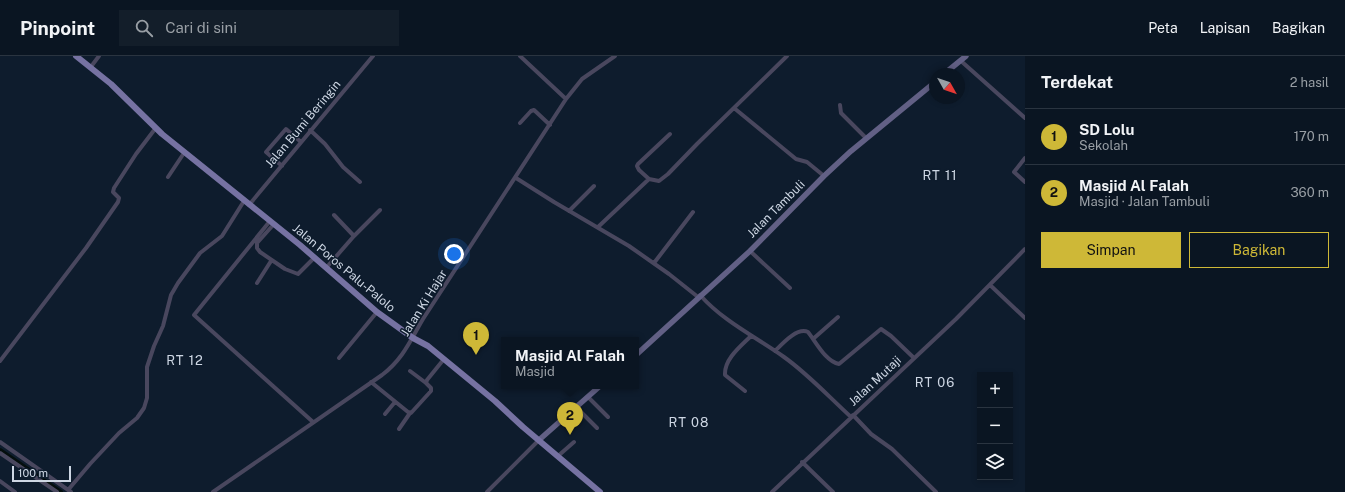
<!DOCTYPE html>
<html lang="id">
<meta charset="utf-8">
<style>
body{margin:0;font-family:"Public Sans",sans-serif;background:#131e2a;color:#f1f3f6}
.controls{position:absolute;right:12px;bottom:12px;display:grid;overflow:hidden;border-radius:0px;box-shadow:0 2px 6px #0003}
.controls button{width:36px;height:36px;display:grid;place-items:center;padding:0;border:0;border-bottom:1px solid #2a3440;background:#0a1522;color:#f1f3f6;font:20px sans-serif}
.compass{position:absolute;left:929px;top:12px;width:36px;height:36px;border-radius:50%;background:#0a1522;box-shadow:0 2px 6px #0003;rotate:130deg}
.scale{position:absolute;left:12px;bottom:10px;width:59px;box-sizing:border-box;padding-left:4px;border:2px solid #ced7e4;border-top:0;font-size:11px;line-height:14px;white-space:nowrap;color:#ced7e4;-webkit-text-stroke:3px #0e1c2d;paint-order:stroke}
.you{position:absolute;left:454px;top:198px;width:14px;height:14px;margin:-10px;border:3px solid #fff;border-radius:50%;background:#1a73e8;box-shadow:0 0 0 6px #1a73e833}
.badge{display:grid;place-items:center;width:26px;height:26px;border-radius:50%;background:#ceb837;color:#111;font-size:13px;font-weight:700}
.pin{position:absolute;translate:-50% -33px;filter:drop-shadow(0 1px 2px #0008)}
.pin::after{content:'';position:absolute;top:21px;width:14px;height:12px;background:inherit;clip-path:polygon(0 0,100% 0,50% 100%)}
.popup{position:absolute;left:501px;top:281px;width:138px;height:52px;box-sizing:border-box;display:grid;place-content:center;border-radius:0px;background:#0a1522;filter:drop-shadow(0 1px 3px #0005);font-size:13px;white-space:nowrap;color:#999fa5}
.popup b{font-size:15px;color:#f1f3f6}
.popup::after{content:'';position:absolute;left:50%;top:100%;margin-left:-8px;border:8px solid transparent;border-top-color:#0a1522}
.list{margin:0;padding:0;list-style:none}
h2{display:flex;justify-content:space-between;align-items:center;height:52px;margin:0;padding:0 16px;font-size:17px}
h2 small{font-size:13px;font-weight:400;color:#999fa5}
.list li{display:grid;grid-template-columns:26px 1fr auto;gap:12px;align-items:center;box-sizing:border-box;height:56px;padding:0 16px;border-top:1px solid #2a3440}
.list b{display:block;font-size:15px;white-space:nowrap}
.list p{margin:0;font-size:13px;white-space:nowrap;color:#999fa5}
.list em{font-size:13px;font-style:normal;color:#999fa5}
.actions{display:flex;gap:8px;padding:12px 16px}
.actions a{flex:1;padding:9px 0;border:1px solid #ceb837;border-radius:0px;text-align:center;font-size:14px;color:#ceb837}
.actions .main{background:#ceb837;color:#111}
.icon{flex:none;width:22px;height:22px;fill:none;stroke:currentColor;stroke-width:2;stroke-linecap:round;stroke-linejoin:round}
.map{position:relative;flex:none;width:1025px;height:436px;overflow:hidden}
header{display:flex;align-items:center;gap:24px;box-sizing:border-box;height:56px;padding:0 20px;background:#0a1522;border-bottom:1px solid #2a3440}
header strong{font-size:19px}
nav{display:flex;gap:22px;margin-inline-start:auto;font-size:14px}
.search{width:280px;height:36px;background:#131e2a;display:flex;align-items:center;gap:10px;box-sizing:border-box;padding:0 14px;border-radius:0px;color:#999fa5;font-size:15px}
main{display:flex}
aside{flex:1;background:#0a1522}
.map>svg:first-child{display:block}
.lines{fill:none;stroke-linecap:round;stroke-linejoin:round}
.canal{stroke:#040e0d;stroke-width:4}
.street{stroke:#49475e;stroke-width:4}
.secondary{stroke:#626085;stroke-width:5.5}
.primary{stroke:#7672a2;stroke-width:6}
.labels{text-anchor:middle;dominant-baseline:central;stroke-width:3;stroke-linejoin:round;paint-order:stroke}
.street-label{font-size:12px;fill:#ced7e4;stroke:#0e1c2d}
.neighbourhood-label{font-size:13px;letter-spacing:1px;fill:#ced7e4;stroke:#0e1c2d}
</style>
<header>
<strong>Pinpoint</strong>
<div class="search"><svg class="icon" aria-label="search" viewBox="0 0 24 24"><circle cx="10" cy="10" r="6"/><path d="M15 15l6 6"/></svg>Cari di sini</div>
<nav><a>Peta</a><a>Lapisan</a><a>Bagikan</a></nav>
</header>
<main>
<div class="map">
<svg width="1025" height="436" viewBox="0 0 1025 436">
<rect width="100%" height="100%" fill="#0e1c2d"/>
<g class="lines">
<!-- canal -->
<path class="canal" d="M0 394 61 436"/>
<!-- street -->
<path class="street" d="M520 0 566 43
M961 5 1025 62
M90 12 99 0
M840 49 841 57 866 82
M734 52 796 103 807 106 824 120
M520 67 531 55 534 54 550 69
M310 74 325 88 343 111 360 126
M1025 102 1014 116 1025 126
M282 110 266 96 286 73 301 86
M168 121 184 97
M516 122 554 146 629 190 669 218 698 241
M649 123 639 114 637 110 638 108 670 78
M249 149 373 0
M569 155 594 130
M334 159 354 180
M270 165 194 259 313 366
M274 168 257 187V192L260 196 285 213 298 218 314 202
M598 171 649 123 659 125 668 118 697 88 787 0
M750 195 790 232
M654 207 693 156
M326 212 354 180 380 154
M257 227 271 205
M990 229 1025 262
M700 239C724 266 756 281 784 301 808 318 829 341 851 361
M813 283 838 261
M775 295C782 288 797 271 808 276 816 286 826 306 839 308L881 273 891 280 914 302
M339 302 377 256
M0 305 86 192 118 146 119 142 113 136 114 132 136 98 155 73
M410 315 426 327
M371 326 408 356 411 357 431 335V332L426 327 427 324 444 303
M745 335 725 319C724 303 741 290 751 280
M588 341 608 361
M576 351 597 372
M385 358 395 346
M853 359 871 378 892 393 936 436
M399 373 410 357
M0 386 71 436
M0 397 57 436
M558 400 574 386
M802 406 833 436
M0 425 15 436
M68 434 90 408 119 377 137 362 144 352 147 342V311L154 290 163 270 171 239 178 227 200 197 222 180 244 145
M213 436 382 319C403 303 410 285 423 263L566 43 582 23 615 0
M487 436 539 384
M772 436 956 263 1025 193"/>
<!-- secondary -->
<path class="secondary" d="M944 18 966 0
M636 299 750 195 824 120 851 95 935 26
M539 384 600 330"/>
<!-- primary -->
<path class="primary" d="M76 0 111 28 162 78 300 189 377 256 413 282 428 290 495 345 523 371 600 436"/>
</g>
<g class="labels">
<!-- street labels -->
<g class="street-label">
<text transform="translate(303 68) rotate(-50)">Jalan Bumi Beringin</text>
<text transform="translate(776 153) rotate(-45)">Jalan Tambuli</text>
<text transform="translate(344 212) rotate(40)">Jalan Poros Palu-Palolo</text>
<text transform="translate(424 247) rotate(-58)">Jalan Ki Hajar</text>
<text transform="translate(875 325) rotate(-43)">Jalan Mutaji</text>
</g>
<!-- neighbourhood labels -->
<g class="neighbourhood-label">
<text x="940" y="119">RT 11</text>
<text x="185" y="304">RT 12</text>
<text x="935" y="326">RT 06</text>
<text x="689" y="366">RT 08</text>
</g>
</g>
</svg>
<div class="controls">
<button>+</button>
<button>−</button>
<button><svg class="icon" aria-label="layers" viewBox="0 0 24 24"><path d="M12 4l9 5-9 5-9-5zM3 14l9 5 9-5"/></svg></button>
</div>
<svg class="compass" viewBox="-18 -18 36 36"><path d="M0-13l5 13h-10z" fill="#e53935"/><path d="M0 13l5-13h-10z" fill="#999fa5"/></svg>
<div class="scale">100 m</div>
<div class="you"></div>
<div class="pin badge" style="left:476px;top:299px">1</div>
<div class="pin badge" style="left:570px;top:379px">2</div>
<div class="popup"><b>Masjid Al Falah</b>Masjid</div>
</div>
<aside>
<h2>Terdekat<small>2 hasil</small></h2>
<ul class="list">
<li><span class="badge">1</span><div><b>SD Lolu</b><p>Sekolah</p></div><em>170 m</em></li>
<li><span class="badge">2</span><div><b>Masjid Al Falah</b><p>Masjid · Jalan Tambuli</p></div><em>360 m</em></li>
</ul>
<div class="actions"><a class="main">Simpan</a><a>Bagikan</a></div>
</aside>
</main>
